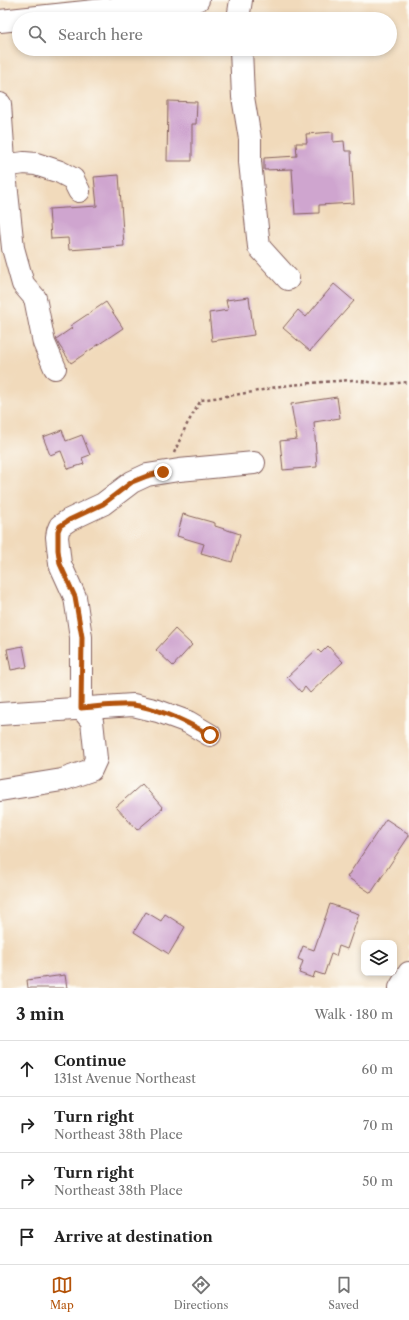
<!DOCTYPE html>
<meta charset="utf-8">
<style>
body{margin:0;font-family:"Libre Caslon Text",serif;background:#f2f2f2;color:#222}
.controls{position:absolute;right:12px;bottom:12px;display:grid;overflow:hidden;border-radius:8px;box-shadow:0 2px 6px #0003}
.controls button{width:36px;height:36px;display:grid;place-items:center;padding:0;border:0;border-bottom:1px solid #e0e0e0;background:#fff;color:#222;font:20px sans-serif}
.stop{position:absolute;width:12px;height:12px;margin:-9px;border:3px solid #b45309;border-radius:50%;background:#fff}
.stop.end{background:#b45309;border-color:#fff;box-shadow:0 1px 4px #0008}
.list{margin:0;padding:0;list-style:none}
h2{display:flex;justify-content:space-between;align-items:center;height:52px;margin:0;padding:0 16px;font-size:17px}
h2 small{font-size:13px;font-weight:400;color:#767676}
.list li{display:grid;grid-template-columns:26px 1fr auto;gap:12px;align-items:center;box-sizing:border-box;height:56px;padding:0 16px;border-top:1px solid #e0e0e0}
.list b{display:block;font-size:15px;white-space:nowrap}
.list p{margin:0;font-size:13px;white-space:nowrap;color:#767676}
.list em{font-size:13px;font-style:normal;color:#767676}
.icon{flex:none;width:22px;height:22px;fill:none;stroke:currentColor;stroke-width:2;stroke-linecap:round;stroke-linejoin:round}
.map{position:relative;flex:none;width:409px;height:988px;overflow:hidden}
.search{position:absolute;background:#fff;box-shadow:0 2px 6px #0003;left:12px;right:12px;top:12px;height:44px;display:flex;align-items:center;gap:10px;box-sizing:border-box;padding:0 14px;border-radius:22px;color:#767676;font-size:15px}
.sheet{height:276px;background:#fff}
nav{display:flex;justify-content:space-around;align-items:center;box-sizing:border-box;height:56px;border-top:1px solid #e0e0e0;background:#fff;font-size:11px;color:#767676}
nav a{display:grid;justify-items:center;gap:2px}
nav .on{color:#b45309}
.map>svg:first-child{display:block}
.building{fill:#cfa5cf}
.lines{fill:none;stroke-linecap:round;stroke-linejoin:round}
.minor-casing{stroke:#84605d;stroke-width:24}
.path{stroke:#84605d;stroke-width:2.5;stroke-dasharray:3 3;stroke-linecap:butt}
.minor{stroke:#fff;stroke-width:22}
.route{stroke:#b45309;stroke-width:5}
</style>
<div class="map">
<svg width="409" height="988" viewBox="0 0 409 988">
<rect width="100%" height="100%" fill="#fdfcf7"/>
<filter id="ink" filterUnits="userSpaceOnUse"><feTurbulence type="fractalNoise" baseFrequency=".025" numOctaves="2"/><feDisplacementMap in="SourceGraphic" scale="8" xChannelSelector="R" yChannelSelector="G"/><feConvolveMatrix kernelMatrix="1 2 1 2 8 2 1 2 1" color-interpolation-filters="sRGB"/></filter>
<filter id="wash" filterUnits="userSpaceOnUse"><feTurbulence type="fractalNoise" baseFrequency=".012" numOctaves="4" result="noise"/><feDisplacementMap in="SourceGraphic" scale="16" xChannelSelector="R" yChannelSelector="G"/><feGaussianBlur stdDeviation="0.9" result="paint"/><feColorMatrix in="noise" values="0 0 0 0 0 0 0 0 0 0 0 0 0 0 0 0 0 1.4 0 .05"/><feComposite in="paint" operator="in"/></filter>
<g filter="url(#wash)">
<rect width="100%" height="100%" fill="#f1dabb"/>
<g id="blocks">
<!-- building -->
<path class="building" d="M168 101 197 102 196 124H192V161H167Z
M333 132V142L344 141 345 151H351L354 203 319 205V213L295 214 292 169 264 170V158L297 156 296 143H307L306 134Z
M119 175 124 246 69 250 68 238 51 239 49 209 97 206 94 177Z
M334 284 354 301 310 351 283 328 298 310 306 317Z
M249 297 254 335 212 341 209 313 228 310 226 300Z
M106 302 123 328 71 363 59 345 56 339 72 328 70 326Z
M337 397 340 418 314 422 317 467 283 470 280 441 297 439 291 404Z
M62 430 66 441 82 435 90 455 82 458 84 464 68 469 61 451 50 455 43 437Z
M183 514 215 523V526L240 534 232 562 201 553 204 544 177 536Z
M175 629 192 645 173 666 156 650Z
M23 646 27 667 11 670 7 649Z
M328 646 343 662 310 693 305 687 301 692 287 677 317 649 321 653Z
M142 784 163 808 137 830 116 807Z
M386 819 409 834V836L371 893 347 877Z
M330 904 359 914 347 949 339 946 336 956 331 954 324 975 315 972 313 978 299 973 303 961 298 959 303 946 314 950Z
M146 912 161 921 165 914 185 927 169 954 134 932Z
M65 975 67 988H28L27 980Z"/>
</g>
</g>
<g filter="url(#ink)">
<use href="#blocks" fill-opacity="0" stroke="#84605d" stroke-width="1"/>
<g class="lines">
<defs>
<path id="minor" d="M238 19 241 0
M0 21 198 0
M241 49 243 97 250 139V162L259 247 288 279
M0 104 5 174 13 248 23 284 35 298 44 343 55 368
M4 166 24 163 36 164 60 172 73 179 79 191
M0 714 133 705 158 711 188 722 210 735
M0 790 62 780 91 770 96 759 92 721 81 708V637L75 597 60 564 57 537 58 531 60 526 69 520 103 504 132 482 147 475 179 470 254 463
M400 988 409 973"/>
</defs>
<!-- minor casing -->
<use href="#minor" class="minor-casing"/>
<!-- path -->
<path class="path" d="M174 453 186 426 201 400 253 392 281 386 322 382 352 380 386 384 409 382"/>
<!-- minor -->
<use href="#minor" class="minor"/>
</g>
</g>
<g class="lines" filter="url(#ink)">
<!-- route -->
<path class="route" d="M163 472 147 476 132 482 103 504 69 520 60 526 58 531V550L60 564 75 597 82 637 81 708C96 707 119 704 133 705 159 708 189 723 210 735"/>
</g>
</svg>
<div class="controls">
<button><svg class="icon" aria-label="layers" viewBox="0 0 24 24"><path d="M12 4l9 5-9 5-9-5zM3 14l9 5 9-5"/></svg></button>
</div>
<div class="stop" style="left:210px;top:735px"></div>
<div class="stop end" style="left:163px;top:472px"></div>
<div class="search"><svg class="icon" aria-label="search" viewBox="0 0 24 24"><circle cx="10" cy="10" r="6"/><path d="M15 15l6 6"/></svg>Search here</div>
</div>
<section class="sheet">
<h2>3 min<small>Walk · 180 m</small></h2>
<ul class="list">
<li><svg class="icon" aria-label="ahead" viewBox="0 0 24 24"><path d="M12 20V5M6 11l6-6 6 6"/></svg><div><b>Continue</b><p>131st Avenue Northeast</p></div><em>60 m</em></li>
<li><svg class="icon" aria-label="right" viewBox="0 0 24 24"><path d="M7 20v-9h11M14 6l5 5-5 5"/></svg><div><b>Turn right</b><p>Northeast 38th Place</p></div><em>70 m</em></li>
<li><svg class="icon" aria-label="right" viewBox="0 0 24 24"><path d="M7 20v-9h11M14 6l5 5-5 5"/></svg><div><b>Turn right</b><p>Northeast 38th Place</p></div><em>50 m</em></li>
<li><svg class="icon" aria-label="arrive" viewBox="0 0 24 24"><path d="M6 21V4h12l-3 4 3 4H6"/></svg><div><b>Arrive at destination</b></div></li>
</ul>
</section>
<nav>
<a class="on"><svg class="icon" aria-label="map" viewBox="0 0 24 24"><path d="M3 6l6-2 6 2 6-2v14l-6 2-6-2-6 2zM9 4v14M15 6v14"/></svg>Map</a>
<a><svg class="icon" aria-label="directions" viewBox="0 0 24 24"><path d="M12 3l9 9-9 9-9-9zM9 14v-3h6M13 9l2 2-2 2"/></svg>Directions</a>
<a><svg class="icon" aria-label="saved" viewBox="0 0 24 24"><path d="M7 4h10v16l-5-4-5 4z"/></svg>Saved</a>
</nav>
